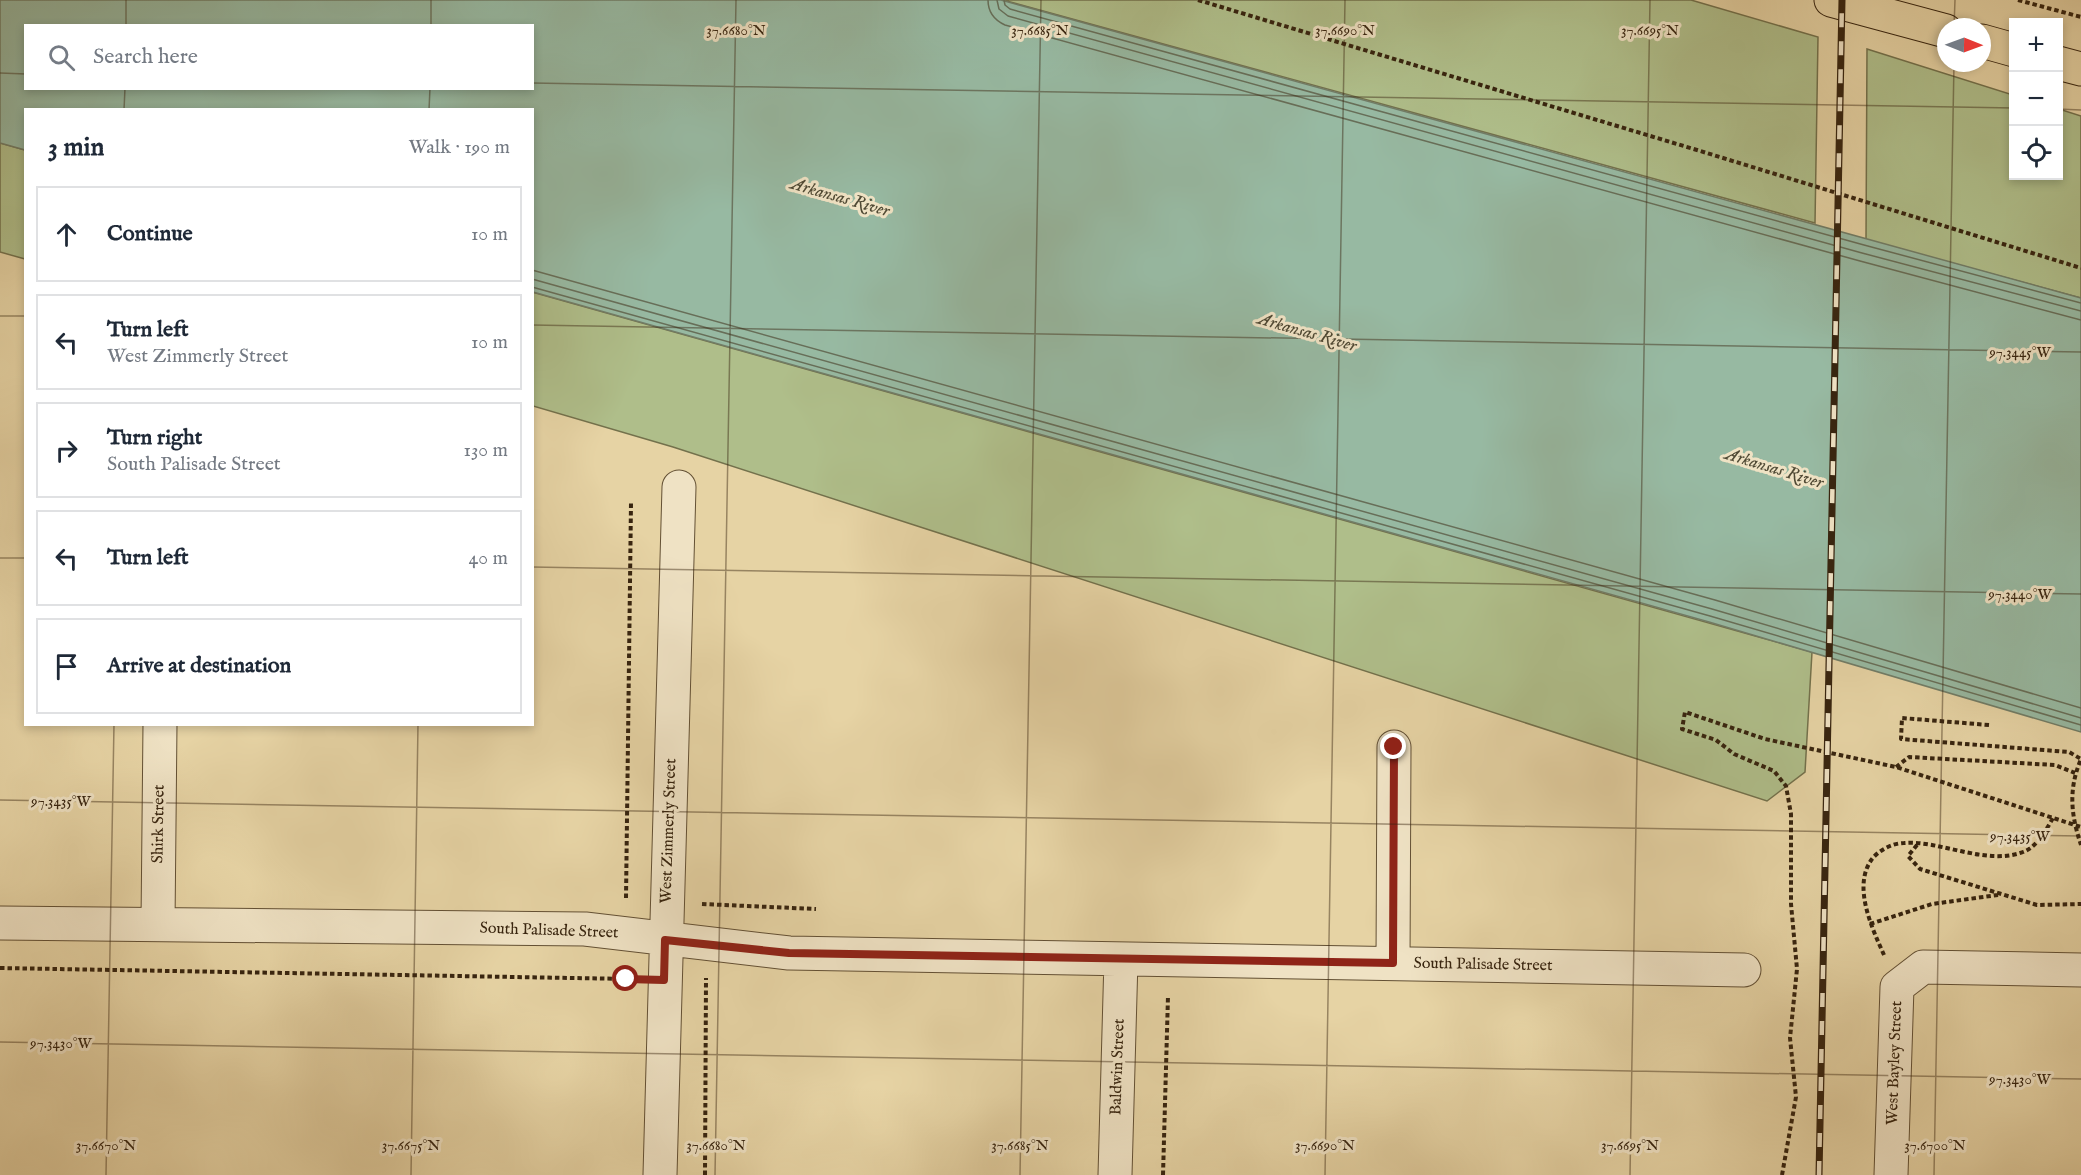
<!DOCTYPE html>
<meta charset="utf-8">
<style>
body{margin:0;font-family:"IM FELL English",serif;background:#f2f2f3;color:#1f2937}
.controls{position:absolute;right:18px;top:18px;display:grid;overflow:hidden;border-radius:0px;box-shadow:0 3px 9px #0003}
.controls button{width:54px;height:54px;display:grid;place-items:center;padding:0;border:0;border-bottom:2px solid #e0e1e3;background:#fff;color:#1f2937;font:30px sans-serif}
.compass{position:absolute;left:1937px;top:18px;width:54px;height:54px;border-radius:50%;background:#fff;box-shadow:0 3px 9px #0003;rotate:91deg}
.stop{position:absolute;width:18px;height:18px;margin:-14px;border:4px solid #8f2418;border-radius:50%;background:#fff}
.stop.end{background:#8f2418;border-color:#fff;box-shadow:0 2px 6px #0008}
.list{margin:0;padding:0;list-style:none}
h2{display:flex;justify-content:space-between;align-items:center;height:78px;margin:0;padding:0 24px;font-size:26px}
h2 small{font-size:20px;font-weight:400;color:#747a83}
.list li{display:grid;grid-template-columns:39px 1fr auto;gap:18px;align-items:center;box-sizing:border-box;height:96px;margin:0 12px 12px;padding:0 12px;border:2px solid #e0e1e3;border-radius:0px}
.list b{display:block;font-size:22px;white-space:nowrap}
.list p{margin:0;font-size:20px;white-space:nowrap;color:#747a83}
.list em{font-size:20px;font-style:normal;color:#747a83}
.icon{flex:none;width:33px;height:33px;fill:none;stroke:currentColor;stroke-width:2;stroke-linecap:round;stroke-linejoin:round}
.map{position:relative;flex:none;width:2081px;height:1175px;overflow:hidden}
.search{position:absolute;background:#fff;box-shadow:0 3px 9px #0003;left:24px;top:24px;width:510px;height:66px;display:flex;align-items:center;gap:15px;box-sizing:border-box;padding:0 21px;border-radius:0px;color:#747a83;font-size:22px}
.panel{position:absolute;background:#fff;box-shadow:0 3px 9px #0003;left:24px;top:108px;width:510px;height:618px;border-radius:0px}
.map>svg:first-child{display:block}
.green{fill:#afbe8a;stroke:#73714c;stroke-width:1.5}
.water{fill:#97b9a2;stroke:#717d67;stroke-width:1.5;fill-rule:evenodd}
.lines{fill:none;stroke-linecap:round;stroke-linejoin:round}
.shore{stroke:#676e58;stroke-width:1.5}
.minor-casing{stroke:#635034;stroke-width:35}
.major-casing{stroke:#37240f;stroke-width:35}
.path{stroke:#37240f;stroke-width:4;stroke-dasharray:4.5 3;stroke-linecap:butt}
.minor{stroke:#efe2c4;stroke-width:33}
.major{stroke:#e6d3a4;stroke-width:33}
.rail-casing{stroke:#37240f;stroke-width:7}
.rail{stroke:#efe2c4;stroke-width:4.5;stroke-dasharray:14;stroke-linecap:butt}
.route{stroke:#8f2418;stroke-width:8}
.ticks{fill:none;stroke:#37240f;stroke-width:1.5;stroke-opacity:0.45}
.labels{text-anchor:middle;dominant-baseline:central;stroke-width:6;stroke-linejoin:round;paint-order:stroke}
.street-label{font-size:16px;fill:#37240f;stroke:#efe2c4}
.water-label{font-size:18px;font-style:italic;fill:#4f4934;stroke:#efe2c4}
.ticks-label{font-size:15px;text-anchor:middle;fill:#37240f;stroke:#efe2c4;stroke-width:6;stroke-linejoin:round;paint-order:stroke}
</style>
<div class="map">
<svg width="2081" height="1175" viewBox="0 0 2081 1175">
<rect width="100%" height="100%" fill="#e6d3a4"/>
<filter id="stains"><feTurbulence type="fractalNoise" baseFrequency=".00333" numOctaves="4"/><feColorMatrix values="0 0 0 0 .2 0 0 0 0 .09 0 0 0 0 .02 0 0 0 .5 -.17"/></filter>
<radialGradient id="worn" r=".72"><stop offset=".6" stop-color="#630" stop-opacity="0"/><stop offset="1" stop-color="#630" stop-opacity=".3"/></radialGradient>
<!-- green -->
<path class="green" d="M1003 0H1691L1818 37 1815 223Z
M1867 49 2013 95 2014 176H2058L2059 109 2081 116V298L1866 240Z
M0 143 25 150V259L0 252Z
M532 292 1812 652 1805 772 1767 801 673 447 533 406Z"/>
<!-- water -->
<path class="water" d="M0 0H1001L2081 298V732L1709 622 533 292 532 110H26L25 150 0 143ZM26 26H532V88H26Z"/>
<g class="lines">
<!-- shore -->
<path class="shore" d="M988 0C988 12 994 20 1005 25L1860 261 2081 320
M997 0 999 9 1008 16 1862 253 2081 311
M1004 0 1005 5 1010 9 1864 245 2081 303
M532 270 1715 600 2081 708
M532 279 1712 609 2081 718
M532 287 1710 616 2081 725"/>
<defs>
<path id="minor" d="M0 923 585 929 789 953 1744 970
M158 924 160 724
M1393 963 1394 747
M660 1175 679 487
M1115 1175 1121 959
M1891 1175 1897 987 1923 967 2081 970"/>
<path id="major" d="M1831 0 1946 31
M1982 41 2014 50
M2058 63 2081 69"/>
</defs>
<!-- minor casing -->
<use href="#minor" class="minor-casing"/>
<!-- major casing -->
<use href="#major" class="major-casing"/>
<!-- path -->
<path class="path" d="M1198 0 1697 150 2081 268
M2018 0 2081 17
M1989 725 1902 718 1901 739 2069 752 2081 759C2068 790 2071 815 2081 845
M1896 767 1909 757 2055 765 2075 773
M1917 845 1908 856 1920 869 2037 905 2081 904
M626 898 631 503
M702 904 816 909
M1870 924 1932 904 1998 895
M1884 955C1872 928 1852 886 1872 859 1879 850 1893 843 1904 843 1940 840 1986 866 2023 852 2037 847 2046 830 2053 818
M0 968 629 979
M705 1175 706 978
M1163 1175 1168 996
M1782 1175 1796 1097 1790 1038 1797 969 1791 904V814L1786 786 1774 771 1734 754 1716 740 1682 729 1685 712 1765 739 1896 767 2081 827"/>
<!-- minor -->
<use href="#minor" class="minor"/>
<!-- major -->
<use href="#major" class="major"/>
<defs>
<path id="rail" d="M1819 1175 1842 0"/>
</defs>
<!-- rail casing -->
<use href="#rail" class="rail-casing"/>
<!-- rail -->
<use href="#rail" class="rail"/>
</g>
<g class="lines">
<!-- route -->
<path class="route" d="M626 979 664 980 665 940 789 953 1393 963 1394 747"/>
</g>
<!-- ticks -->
<path class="ticks" d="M126 26V0M431 26V0M1954 27 1955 0M0 73 26 74M532 83 2014 108M2058 109 2081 110M124 110 125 88M429 110 430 88M0 316H26M532 325 2081 352M0 558H26M532 567 2081 594M0 800 2081 836M0 1042 2081 1079M106 1175 114 724M411 1175 418 724M715 1175 736 0M1020 1175 1041 0M1325 1175 1345 0M1630 1175 1650 0M1934 1175 1954 63"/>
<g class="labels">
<!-- street labels -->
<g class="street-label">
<text transform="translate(159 824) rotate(-89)">Shirk Street</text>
<text transform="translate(669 831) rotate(-88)">West Zimmerly Street</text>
<text transform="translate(549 931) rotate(2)">South Palisade Street</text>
<text transform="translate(1483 965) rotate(1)">South Palisade Street</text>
<text transform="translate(1895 1063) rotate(-88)">West Bayley Street</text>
<text transform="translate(1118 1067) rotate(-88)">Baldwin Street</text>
</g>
<!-- water labels -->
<g class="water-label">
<text transform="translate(840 198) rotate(16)">Arkansas River</text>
<text transform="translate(1307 333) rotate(16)">Arkansas River</text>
<text transform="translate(1774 469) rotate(17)">Arkansas River</text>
</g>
</g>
<g class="ticks-label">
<text x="736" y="35">37.6680°N</text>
<text x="1040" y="35">37.6685°N</text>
<text x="1345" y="35">37.6690°N</text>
<text x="1650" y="35">37.6695°N</text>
<text x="2020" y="357">97.3445°W</text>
<text x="2020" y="599">97.3440°W</text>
<text x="61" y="806">97.3435°W</text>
<text x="2020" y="841">97.3435°W</text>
<text x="61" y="1048">97.3430°W</text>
<text x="2020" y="1084">97.3430°W</text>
<text x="106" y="1150">37.6670°N</text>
<text x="411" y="1150">37.6675°N</text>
<text x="716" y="1150">37.6680°N</text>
<text x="1020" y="1150">37.6685°N</text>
<text x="1325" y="1150">37.6690°N</text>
<text x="1630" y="1150">37.6695°N</text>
<text x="1935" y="1150">37.6700°N</text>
</g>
<rect width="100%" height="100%" filter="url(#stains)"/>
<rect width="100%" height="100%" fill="url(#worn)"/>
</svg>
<div class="controls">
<button>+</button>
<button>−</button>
<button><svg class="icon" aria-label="locate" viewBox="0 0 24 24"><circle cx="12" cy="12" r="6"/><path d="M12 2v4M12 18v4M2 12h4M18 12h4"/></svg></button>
</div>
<svg class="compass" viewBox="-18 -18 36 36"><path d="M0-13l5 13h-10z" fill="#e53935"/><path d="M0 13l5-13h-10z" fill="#747a83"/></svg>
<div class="stop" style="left:626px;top:979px"></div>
<div class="stop end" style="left:1394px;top:747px"></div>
<div class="search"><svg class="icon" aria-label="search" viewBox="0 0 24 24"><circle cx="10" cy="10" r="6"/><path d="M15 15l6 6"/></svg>Search here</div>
<section class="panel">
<h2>3 min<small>Walk · 190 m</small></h2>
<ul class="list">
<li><svg class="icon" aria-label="ahead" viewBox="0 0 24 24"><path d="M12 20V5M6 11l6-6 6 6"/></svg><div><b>Continue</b></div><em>10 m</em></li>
<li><svg class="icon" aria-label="left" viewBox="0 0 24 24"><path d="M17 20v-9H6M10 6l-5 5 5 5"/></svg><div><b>Turn left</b><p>West Zimmerly Street</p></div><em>10 m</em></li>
<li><svg class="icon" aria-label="right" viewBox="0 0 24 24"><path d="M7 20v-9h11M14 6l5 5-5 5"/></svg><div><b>Turn right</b><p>South Palisade Street</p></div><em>130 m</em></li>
<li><svg class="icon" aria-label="left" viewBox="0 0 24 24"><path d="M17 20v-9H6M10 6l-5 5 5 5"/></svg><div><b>Turn left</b></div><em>40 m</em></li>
<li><svg class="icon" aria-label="arrive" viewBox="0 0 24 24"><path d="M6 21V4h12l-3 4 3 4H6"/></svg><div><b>Arrive at destination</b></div></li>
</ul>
</section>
</div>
